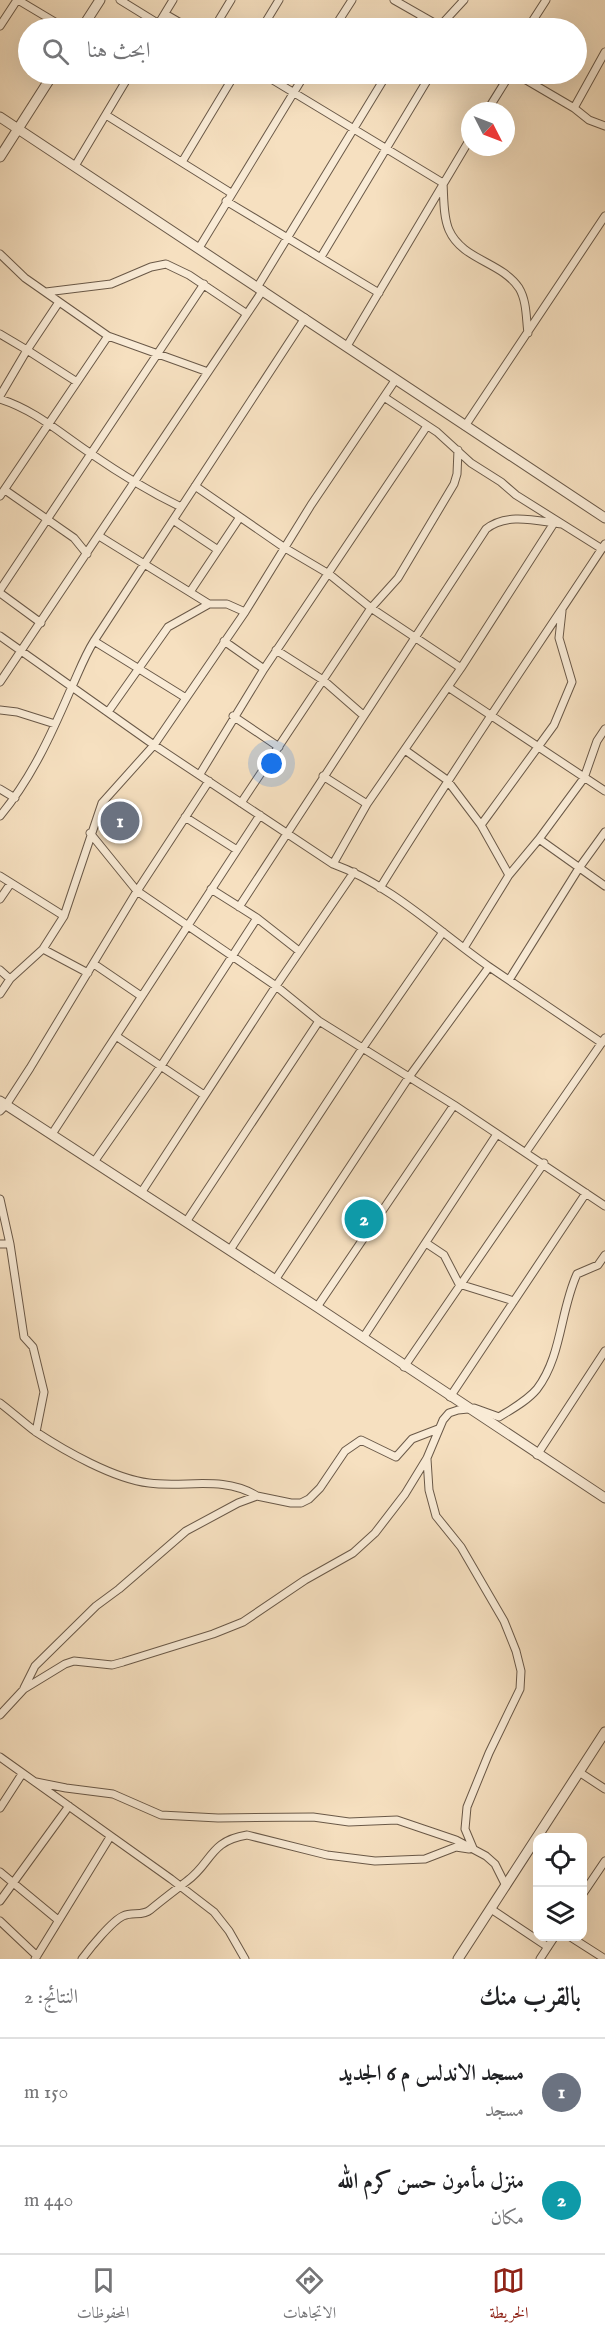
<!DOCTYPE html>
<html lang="ar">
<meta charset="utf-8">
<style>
body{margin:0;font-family:"IM FELL English",Amiri,serif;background:#f2f2f2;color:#202124;direction:rtl}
.controls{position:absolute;right:18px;bottom:18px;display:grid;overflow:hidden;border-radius:12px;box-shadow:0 6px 24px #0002}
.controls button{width:54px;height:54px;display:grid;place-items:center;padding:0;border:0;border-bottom:2px solid #e0e0e0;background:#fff;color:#202124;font:30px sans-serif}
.compass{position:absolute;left:461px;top:102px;width:54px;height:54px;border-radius:50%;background:#fff;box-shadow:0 6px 24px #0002;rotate:132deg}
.you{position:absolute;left:272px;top:764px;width:21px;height:21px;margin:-15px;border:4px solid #fff;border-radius:50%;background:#1a73e8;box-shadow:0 0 0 9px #1a73e833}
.badge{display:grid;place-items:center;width:39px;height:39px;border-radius:50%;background:#8f2418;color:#fff;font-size:20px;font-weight:700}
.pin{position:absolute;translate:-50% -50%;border:3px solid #fff;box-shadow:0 2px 6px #0006}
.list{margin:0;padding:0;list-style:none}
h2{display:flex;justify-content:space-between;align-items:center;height:78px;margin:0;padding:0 24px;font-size:26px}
h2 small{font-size:20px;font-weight:400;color:#757577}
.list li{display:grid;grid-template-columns:39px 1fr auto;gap:18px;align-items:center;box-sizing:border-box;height:108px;padding:0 24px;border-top:2px solid #e0e0e0}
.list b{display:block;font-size:22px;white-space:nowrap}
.list p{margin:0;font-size:20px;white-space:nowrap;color:#757577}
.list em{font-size:20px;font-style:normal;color:#757577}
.icon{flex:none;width:33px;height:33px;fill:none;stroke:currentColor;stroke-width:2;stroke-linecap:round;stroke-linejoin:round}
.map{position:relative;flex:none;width:605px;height:1959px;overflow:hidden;direction:ltr}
.search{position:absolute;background:#fff;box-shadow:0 6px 24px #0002;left:18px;right:18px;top:18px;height:66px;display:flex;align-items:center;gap:15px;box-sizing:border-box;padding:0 21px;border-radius:33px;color:#757577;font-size:22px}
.sheet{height:294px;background:#fff}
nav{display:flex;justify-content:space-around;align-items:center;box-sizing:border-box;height:84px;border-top:2px solid #e0e0e0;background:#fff;font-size:16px;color:#757577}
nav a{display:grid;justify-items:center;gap:3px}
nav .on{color:#8f2418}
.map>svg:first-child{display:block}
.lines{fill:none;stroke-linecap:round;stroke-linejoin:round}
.minor-casing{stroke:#6a5948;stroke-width:9}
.tertiary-casing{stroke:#6a5948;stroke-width:11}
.minor{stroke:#f9ebd6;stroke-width:7}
.tertiary{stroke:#f9ebd6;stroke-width:9}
</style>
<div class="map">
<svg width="605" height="1959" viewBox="0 0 605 1959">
<rect width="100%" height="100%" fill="#f6e0c0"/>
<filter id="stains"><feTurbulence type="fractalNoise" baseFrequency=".00333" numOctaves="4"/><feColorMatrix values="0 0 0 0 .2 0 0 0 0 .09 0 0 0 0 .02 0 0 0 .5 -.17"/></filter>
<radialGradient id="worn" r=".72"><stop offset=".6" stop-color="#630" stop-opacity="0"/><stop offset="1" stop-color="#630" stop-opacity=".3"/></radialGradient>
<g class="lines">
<defs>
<path id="minor" d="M18 0 65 28
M120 0 159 24
M394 0 443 28
M165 14 189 28
M0 26 17 0
M440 26 464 0
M156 28 173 0
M214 28 231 0
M262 28 279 0
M334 28 352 0
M414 28 422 17
M528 28 546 0
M263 74 443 183C444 198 443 216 449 230 462 260 502 262 519 288 527 301 526 319 528 333
M516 74 574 108 589 120 605 126
M574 108 605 52
M487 111 510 74
M106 115 231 193
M182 162 235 74
M75 166 130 74
M226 201 379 293
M199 248 305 74
M0 254 25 278 108 336 208 372
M321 257 431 74
M258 286 387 74
M46 292 111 284 151 267 166 264 189 275 247 314
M59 302 27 350 77 382
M0 334 27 350 0 396
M347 346 470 139
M384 397 437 432 471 463 501 482 516 495 602 549
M0 399C35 410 60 433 90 453 119 473 150 492 181 507
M465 426 605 216
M195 486 285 548 329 574 371 608 461 668
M5 490 74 538 87 554
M0 496 108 336
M173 520 218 550
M99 536 209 604
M0 590 204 284
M190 592 240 517
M0 593 41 623
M0 636 154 745 333 864C391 885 438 931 488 966 526 992 564 1017 602 1043
M94 641 186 698
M224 641 264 669
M276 650 323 680 363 715
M0 682 263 290
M448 687 605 791
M0 710 17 712 55 724
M108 712 168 627 209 604H227L245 612
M233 716 279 747
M405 750 447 780 481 825 509 875 539 839 605 886
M200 774 264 669 427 426
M323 776 367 804
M0 789 15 798
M241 803 371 608 398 578 454 484 457 474 458 450
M0 816C31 779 51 735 70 691 78 674 84 657 94 641L305 318
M185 817 237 850
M481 825 554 725 572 682 559 638 562 611
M90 833 137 891 276 986 319 1021 454 1105 605 1206
M539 839 584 778 597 741 605 729
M333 864 367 804 461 668 554 523
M0 876 64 916
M380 888C452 771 530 658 605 544
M211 889 257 918 299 951
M0 899 11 883
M239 907 486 529C507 512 537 521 562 524
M464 948 509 875
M43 949 88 973
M94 964 141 996
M0 970 10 979
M509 980 579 868 605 832
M0 994 10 979 43 949 64 916 102 803 154 745 245 612 311 505 396 379
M116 1036 204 1095
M0 1111 6 1105 30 1068 137 891 209 781
M52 1134 260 815
M526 1152 605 1038
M94 1162 161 1066 257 918
M141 1193 276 986 354 872
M0 1199 10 1244 24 1337 33 1347 44 1392 36 1432
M186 1222 319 1021
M426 1243 444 1255 459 1284 514 1301
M0 1244H10
M230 1250 362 1049 443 932
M275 1280 409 1077 489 967
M317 1307 454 1105
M363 1338 497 1134
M404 1367 544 1163
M450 1397 586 1193
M0 1403C12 1412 24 1423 36 1432 65 1451 114 1479 149 1483 185 1488 223 1475 257 1496
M474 1408 499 1417C512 1409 527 1401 537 1389 562 1356 560 1311 577 1274L598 1265 605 1255
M537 1455 605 1351
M427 1459 429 1490 436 1516 461 1547 504 1621 516 1651 521 1671 520 1689 489 1753 467 1807 465 1829 473 1848
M24 1688 35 1666 96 1606 119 1589 186 1531 238 1503 257 1496 291 1503H301L309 1499 320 1488 345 1451 361 1440 396 1457 412 1439 438 1429
M0 1715 24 1689 65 1664 74 1661 112 1665 123 1662 213 1634 243 1622 305 1580 353 1553 375 1533 405 1494 427 1458 443 1420 449 1413 458 1410 468 1409
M0 1757 171 1879 214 1912 229 1931 245 1959
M579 1772 605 1789
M36 1782 66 1788 113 1794 161 1815 218 1818 313 1817 349 1822 397 1820 456 1840 486 1856 495 1864 506 1886
M0 1808 22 1774
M0 1872 58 1920
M582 1895 605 1861
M0 1901 69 1806
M491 1909 548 1947
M0 1921 37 1956
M569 1936 605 1959
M35 1959 110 1837
M82 1959C90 1948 112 1921 123 1916 132 1912 143 1916 150 1910 162 1900 174 1891 187 1881 212 1863 209 1841 247 1835L327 1855 375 1861 425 1859 456 1847 469 1849
M540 1959 555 1936"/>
<path id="tertiary" d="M82 28 100 0
M0 117 605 518
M0 157 53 74
M0 1101 317 1307 605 1498
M458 1959 605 1732"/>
</defs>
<!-- minor casing -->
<use href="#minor" class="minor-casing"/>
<!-- tertiary casing -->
<use href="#tertiary" class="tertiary-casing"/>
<!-- minor -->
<use href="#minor" class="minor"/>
<!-- tertiary -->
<use href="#tertiary" class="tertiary"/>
</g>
<rect width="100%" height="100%" filter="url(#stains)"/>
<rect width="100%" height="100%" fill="url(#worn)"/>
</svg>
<div class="controls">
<button><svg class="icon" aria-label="locate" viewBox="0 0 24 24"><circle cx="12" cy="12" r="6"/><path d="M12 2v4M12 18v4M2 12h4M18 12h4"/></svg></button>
<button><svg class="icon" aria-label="layers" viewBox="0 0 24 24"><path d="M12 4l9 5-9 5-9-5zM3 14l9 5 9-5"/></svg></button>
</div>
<svg class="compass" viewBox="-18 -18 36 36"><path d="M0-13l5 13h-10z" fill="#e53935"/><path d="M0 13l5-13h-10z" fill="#757577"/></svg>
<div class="you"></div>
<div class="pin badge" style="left:120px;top:821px;background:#6b7280">1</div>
<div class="pin badge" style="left:364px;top:1219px;background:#0f9aa8">2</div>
<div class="search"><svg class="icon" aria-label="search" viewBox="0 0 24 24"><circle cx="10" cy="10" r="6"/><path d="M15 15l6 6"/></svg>ابحث هنا</div>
</div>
<section class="sheet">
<h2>بالقرب منك<small>النتائج: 2</small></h2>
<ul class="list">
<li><span class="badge" style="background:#6b7280">1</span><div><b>مسجد الاندلس م 6 الجديد</b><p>مسجد</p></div><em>150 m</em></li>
<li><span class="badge" style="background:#0f9aa8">2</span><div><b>منزل مأمون حسن كرم الله</b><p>مكان</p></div><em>440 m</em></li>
</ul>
</section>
<nav>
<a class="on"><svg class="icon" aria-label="map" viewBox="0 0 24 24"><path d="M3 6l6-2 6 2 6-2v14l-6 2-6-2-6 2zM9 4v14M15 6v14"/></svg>الخريطة</a>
<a><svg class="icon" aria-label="directions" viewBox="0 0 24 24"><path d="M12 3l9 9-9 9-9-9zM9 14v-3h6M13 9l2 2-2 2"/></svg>الاتجاهات</a>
<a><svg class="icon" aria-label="saved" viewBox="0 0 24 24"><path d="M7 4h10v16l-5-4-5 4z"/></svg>المحفوظات</a>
</nav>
